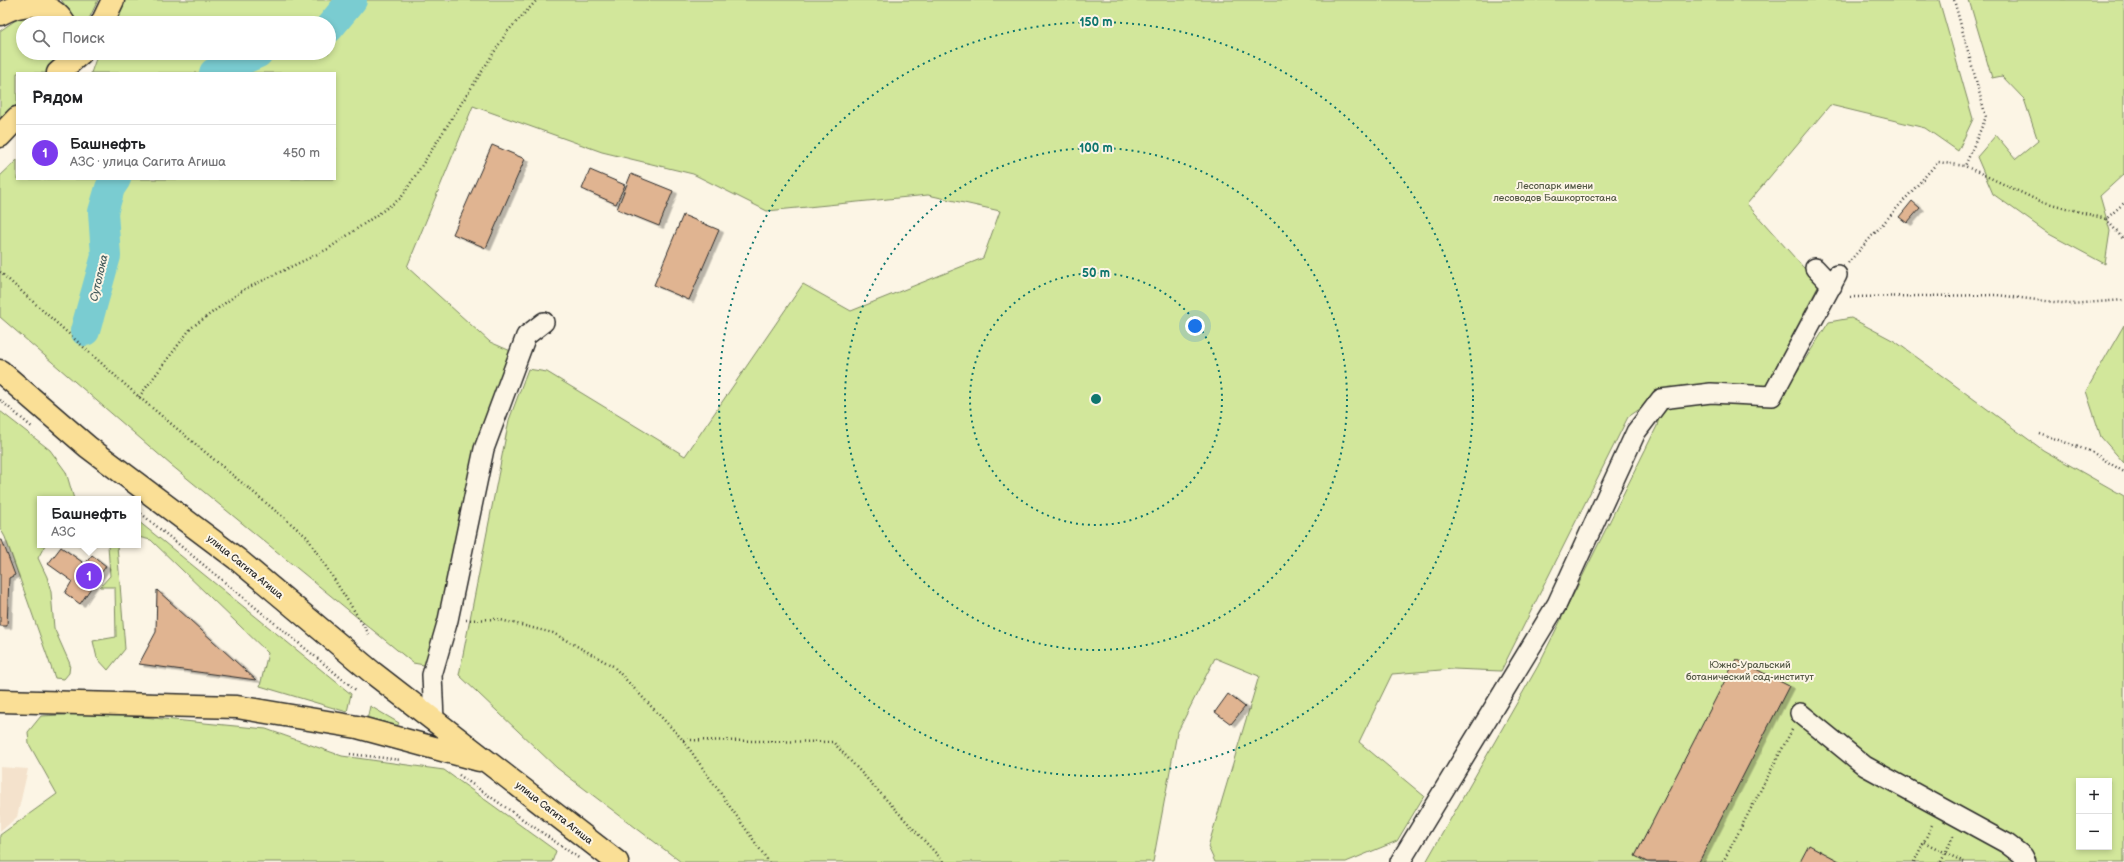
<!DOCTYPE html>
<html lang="ru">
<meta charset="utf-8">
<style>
body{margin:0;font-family:"Balsamiq Sans",sans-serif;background:#f2f2f2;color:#202124}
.controls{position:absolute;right:12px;bottom:12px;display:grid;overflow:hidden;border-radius:0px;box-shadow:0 2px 6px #0003}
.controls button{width:36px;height:36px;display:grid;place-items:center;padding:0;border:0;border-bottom:1px solid #e0e0e0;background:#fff;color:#202124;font:20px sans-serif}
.you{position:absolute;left:1195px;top:326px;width:14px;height:14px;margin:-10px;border:3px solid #fff;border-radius:50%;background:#1a73e8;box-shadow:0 0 0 6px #1a73e833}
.badge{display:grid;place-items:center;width:26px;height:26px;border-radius:50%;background:#7c3aed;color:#fff;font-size:13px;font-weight:700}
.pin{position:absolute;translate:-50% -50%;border:2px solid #fff;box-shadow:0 1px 4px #0006}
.popup{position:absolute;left:37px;top:496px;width:104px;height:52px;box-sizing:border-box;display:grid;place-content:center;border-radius:0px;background:#fff;filter:drop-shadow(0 1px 3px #0005);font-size:13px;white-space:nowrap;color:#757577}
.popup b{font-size:15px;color:#202124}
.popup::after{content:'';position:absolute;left:50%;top:100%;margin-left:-8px;border:8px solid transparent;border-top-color:#fff}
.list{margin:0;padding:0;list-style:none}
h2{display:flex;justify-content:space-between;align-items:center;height:52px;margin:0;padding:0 16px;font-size:17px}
h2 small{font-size:13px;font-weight:400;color:#757577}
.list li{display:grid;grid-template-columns:26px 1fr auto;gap:12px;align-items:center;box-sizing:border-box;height:56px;padding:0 16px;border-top:1px solid #e0e0e0}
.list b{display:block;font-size:15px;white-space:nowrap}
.list p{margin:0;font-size:13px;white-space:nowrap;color:#757577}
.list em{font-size:13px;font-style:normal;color:#757577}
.icon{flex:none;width:22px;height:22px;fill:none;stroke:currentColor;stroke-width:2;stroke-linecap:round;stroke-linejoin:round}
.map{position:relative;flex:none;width:2124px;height:862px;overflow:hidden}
.search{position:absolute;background:#fff;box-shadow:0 2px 6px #0003;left:16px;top:16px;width:320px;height:44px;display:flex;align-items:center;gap:10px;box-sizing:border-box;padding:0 14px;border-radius:22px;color:#757577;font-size:15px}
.panel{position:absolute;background:#fff;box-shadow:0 2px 6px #0003;left:16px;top:72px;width:320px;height:108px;border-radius:0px}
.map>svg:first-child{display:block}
.built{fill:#f4e2cc}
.green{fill:#d2e79b;stroke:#7e8963;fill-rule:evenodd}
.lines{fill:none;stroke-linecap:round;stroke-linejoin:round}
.river{stroke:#7accd1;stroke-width:30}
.building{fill:#e0b491;stroke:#2b2b2b;filter:url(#shadow)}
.minor-casing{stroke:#2b2b2b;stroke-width:22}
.major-casing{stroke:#2b2b2b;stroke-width:25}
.path{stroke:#2b2b2b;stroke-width:2.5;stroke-dasharray:1 3;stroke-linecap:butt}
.minor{stroke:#fcf5e5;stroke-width:19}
.major{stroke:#fadf96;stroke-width:22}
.ring{fill:none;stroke:#0f766e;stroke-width:2;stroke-dasharray:2 4}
.labels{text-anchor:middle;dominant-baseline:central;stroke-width:4;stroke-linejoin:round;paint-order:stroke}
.park-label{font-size:10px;fill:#555a47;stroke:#fcf5e5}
.street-label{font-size:10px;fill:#2b2b2b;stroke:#fcf5e5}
.water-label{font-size:11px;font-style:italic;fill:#435b5d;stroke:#fcf5e5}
.centre{fill:#0f766e;stroke:#fcf5e5;stroke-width:2}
.ring-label{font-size:12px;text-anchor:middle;font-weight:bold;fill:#0f766e;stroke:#fcf5e5;stroke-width:4;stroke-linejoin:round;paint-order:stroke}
</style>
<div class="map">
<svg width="2124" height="862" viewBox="0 0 2124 862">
<defs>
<filter id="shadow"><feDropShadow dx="4.5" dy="2.5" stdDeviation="0" flood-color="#0004"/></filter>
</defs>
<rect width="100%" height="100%" fill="#fcf5e5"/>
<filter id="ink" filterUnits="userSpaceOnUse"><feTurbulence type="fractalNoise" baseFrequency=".025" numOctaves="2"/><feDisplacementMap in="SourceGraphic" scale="8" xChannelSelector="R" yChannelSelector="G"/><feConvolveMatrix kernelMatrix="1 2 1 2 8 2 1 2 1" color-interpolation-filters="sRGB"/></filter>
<g filter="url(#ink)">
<!-- built -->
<path class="built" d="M0 767 28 769 17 817 0 832Z"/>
<!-- green -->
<path class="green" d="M61 0H98L87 23H76L71 12Z
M122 0H1939L1973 119 1958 151 1925 128 1830 105 1747 204 1819 285 1764 389 1777 403 1829 322 1851 318 1896 342 2043 450 2124 496V862H1426L1538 666 1657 426 1665 392 1628 417 1501 671 1453 669 1392 674 1359 742 1424 796 1397 841 1346 862H1215L1208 847 1259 676 1215 658 1177 733 1153 862H681L557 768 459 675 509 420 528 369 547 372 685 456 803 284 851 311 983 258 1000 211 928 195 767 211 693 174 602 152 473 106 407 267 490 342 513 352 429 661 424 665 413 663 171 465 0 317V176L17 160V179H335V73H91L98 53H329V23H112ZM2079 781H2109V847H2079Z
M1969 0H2124V174L2100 196 2110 231 2105 264 2049 234 1993 194 1977 157 1996 135 2016 159 2038 141 2024 99 2002 76 1992 78Z
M34 15 55 23H23V53H59L58 64 48 73H17V104L0 121V31L20 17Z
M2124 325V463L2101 437 2086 391Z
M0 411 50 450 66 472 74 499H40V545H45L38 558 47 577 51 592 54 628 70 664 69 673 64 679 55 678 5 537 0 528Z
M138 521 351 694 347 712 260 686 268 653 151 540 138 537Z
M108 545H117L125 649 108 670 97 658 93 641 116 637 115 587H100L110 576Z
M370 706 399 723 396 728 367 720Z
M102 713 266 729 342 756 444 770 556 851 552 862H0V835L57 794 29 744 28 732 41 716Z"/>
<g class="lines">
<!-- river -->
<path class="river" d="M329 28 352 0
M214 73 258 53
M85 331 106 256 103 212 110 188 116 179"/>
</g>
<!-- building -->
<path class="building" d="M492 145 525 159 486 248 453 234Z
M590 170 625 185 616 204 582 189Z
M631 174 673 191 659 226 617 209Z
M1912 201 1920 208 1907 223 1899 217Z
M683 215 719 230 689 300 654 285Z
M0 540H2L15 575 9 578 7 626H0Z
M61 547 85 564 92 555 106 566 80 604 65 593 72 581 48 564Z
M157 590 256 680 139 664 156 632Z
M1736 659 1789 686 1699 862H1647L1635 856Z
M1228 694 1245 707 1231 724 1215 712Z
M1809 845 1841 862H1800Z"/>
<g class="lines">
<defs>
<path id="minor" d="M1815 268 1832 286
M1800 713 1865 766 2006 843 2023 856 2026 862
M434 720 432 675 448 620 484 449 526 336 544 322
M1400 862 1557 604 1636 432 1661 399 1711 393 1772 396 1837 275"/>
<path id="major" d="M0 14C22 2 50 0 64 23
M102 23 113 0
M58 73 81 53
M0 136 17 118
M0 371 88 447 237 559 373 673 617 862
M0 701 237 707 357 727 479 760"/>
</defs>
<!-- minor casing -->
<use href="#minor" class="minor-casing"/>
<!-- major casing -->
<use href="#major" class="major-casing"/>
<!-- path -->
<path class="path" d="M1954 0 1986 117 1965 166
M2106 219 2124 240
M1848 263 1938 162 1965 166 2037 200 2106 219 2124 203
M0 272 139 397 307 537 369 634
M1850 297 1997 295 2070 304 2124 300
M139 397 191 328 243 290 328 249 401 198 507 32 537 0
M0 400 33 428
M2039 433 2092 452 2124 472
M138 511 357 691
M466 620 497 619 553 633 613 666 683 740 769 862
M683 740 833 742 944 862
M350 754 401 760
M459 775 580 859
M1924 842 1964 862
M1723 862 1793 728
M1914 862 1933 823
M1941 862 1954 834"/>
<!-- minor -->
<use href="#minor" class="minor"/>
<!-- major -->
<use href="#major" class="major"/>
</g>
</g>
<!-- distance rings -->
<g class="ring">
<circle cx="1096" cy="399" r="126"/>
<circle cx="1096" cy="399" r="251"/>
<circle cx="1096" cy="399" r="377"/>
</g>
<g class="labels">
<!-- park labels -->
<g class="park-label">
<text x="1555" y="186">Лесопарк имени<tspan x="1555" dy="12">лесоводов Башкортостана</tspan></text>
<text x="1750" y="665">Южно-Уральский<tspan x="1750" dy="12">ботанический сад-институт</tspan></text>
</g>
<!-- street labels -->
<g class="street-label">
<text transform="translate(245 567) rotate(39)">улица Сагита Агиша</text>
<text transform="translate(554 813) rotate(38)">улица Сагита Агиша</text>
</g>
<!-- water labels -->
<g class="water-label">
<text transform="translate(99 278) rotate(-77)">Сутолока</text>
</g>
</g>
<circle cx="1096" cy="399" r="6" class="centre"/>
<g class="ring-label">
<text x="1096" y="26">150 m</text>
<text x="1096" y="152">100 m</text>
<text x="1096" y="277">50 m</text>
</g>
</svg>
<div class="controls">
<button>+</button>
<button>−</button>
</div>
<div class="you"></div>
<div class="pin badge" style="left:89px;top:576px">1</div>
<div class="popup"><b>Башнефть</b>АЗС</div>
<div class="search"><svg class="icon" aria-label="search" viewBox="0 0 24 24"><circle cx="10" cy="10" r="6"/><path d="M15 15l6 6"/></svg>Поиск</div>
<section class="panel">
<h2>Рядом<small></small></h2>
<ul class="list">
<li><span class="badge">1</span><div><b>Башнефть</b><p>АЗС · улица Сагита Агиша</p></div><em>450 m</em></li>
</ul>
</section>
</div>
